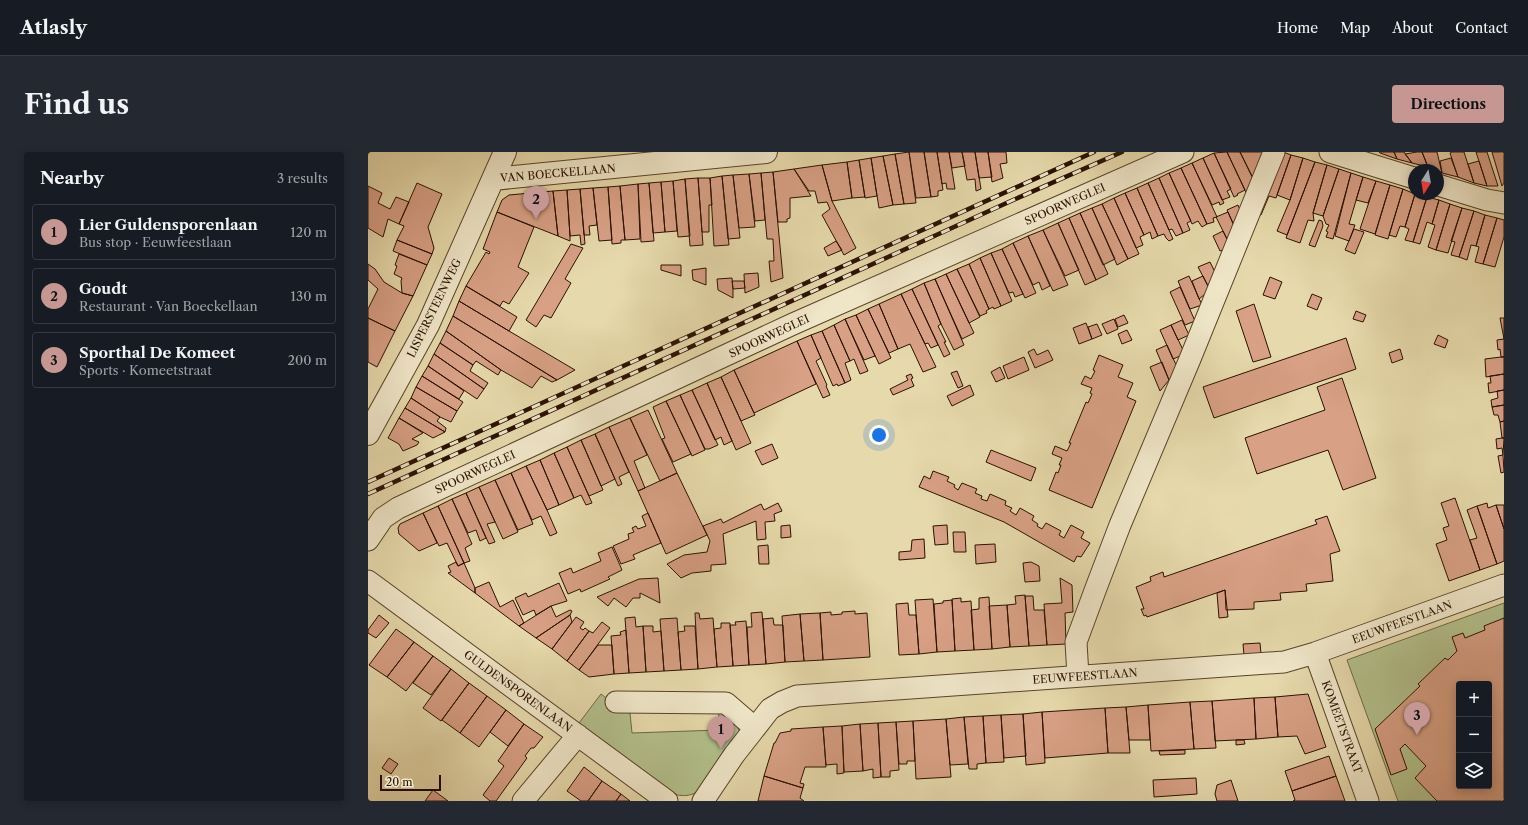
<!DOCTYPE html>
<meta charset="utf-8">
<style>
body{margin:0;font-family:"Libre Caslon Text",serif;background:#242831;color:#f1f3f6}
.controls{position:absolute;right:12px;bottom:12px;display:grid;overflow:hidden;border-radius:4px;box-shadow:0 2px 10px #0003}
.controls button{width:36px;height:36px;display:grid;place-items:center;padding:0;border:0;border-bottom:1px solid #363941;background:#171b24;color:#f1f3f6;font:20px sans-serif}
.compass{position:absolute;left:1040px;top:12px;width:36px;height:36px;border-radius:50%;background:#171b24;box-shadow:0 2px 10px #0003;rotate:191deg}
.scale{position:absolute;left:12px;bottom:10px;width:61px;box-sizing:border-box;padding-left:4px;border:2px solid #2b1100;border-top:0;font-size:11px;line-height:14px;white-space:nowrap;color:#2b1100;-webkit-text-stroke:3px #efe6c8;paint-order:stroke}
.you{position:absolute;left:511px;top:283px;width:14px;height:14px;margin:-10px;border:3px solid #fff;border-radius:50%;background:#1a73e8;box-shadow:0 0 0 6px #1a73e833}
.badge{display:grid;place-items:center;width:26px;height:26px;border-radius:50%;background:#c59692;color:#111;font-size:13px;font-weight:700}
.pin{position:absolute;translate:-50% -33px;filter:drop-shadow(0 1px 2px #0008)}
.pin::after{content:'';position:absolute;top:21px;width:14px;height:12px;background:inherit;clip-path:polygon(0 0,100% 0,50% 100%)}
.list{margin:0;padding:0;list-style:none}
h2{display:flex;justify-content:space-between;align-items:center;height:52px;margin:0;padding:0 16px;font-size:17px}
h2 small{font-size:13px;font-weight:400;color:#9ea1a6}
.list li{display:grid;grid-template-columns:26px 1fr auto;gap:12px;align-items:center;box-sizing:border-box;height:56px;margin:0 8px 8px;padding:0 8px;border:1px solid #363941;border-radius:4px}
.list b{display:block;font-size:15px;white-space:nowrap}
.list p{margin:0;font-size:13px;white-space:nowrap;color:#9ea1a6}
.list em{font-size:13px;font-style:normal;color:#9ea1a6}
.icon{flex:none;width:22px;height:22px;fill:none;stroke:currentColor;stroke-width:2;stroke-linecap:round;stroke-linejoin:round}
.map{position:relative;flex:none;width:1136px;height:649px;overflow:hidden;border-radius:4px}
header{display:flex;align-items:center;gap:24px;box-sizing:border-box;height:56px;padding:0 20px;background:#171b24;border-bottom:1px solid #363941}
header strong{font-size:19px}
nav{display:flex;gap:22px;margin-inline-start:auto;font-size:14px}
.intro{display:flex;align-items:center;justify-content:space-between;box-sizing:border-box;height:96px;padding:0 24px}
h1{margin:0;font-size:28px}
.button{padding:10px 18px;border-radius:4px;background:#c59692;color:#111;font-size:14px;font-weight:700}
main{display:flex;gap:24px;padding:0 24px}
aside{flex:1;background:#171b24;border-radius:4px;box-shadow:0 2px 10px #0003}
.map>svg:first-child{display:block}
.green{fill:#b3c08b;stroke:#6f6846;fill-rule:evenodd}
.building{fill:#d8a085;stroke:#2b1100;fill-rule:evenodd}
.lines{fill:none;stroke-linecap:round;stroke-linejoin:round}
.minor-casing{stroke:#5a432b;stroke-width:23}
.tertiary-casing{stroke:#5a432b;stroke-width:24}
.minor{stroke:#efe6c8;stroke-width:21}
.tertiary{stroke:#efe6c8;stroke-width:22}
.rail-casing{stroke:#2b1100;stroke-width:4.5}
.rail{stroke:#efe6c8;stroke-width:3;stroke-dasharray:9;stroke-linecap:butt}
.labels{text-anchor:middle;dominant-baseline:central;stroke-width:3.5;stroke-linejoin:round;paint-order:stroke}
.street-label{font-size:11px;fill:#2b1100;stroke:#efe6c8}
</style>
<header>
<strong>Atlasly</strong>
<nav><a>Home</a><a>Map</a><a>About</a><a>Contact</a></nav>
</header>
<div class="intro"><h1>Find us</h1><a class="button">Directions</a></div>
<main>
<aside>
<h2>Nearby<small>3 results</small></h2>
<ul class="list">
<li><span class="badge">1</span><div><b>Lier Guldensporenlaan</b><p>Bus stop · Eeuwfeestlaan</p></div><em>120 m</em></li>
<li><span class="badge">2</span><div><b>Goudt</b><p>Restaurant · Van Boeckellaan</p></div><em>130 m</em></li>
<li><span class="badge">3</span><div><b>Sporthal De Komeet</b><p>Sports · Komeetstraat</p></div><em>200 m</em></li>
</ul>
</aside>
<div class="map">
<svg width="1136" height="649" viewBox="0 0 1136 649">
<rect width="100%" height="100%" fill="#e6d9ab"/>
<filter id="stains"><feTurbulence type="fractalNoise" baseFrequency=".005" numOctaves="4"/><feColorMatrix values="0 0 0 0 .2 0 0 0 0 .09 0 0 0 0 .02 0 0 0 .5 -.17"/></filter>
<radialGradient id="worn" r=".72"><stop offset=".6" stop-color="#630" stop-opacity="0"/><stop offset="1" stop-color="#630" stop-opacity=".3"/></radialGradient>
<!-- green -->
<path class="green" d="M1136 451V649H1030L979 508ZM1091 532H1121V634H1091Z
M233 542 256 560 262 561 264 581 350 578 351 559C359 566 370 571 372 582L329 640C322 644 316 644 309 643L211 571Z"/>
<!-- building -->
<path class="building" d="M541 0 548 51 536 52 527 2Z
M541 0H556L563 45 548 46Z
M556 0H569L575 38 570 39V44L563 45Z
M569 0H581L587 37H579L578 31 574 32Z
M581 0H594L597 14 584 16Z
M594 0H607L613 37 608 39 607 27 599 28Z
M607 0H620L624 25 611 26Z
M620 0H638L639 11 632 12 635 26 624 30Z
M859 0 877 38 869 42 870 43 866 45 846 1Z
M859 0H872L888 33 882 49Z
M872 0H903L893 20 884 24Z
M915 0 923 3 908 46 901 44 893 63 885 60Z
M1011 0H1026L1029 7 1012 1Z
M1026 0H1036L1044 11 1029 7Z
M1049 0H1054L1060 15 1044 11 1037 2Z
M1054 0H1069L1074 21 1070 18 1060 15Z
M1084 0H1096L1106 31 1090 25 1082 1Z
M1108 0H1119L1130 34H1119Z
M1124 0H1136V31L1134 34Z
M846 1 863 37 859 39 862 45 854 48 835 6Z
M527 2 536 52 525 53 515 4Z
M923 3 935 6 922 48 909 43Z
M515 4 525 53 511 56 503 6Z
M503 6 509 44 497 46 491 8Z
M835 6 856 51 852 53 851 50 844 53 824 11Z
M935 6 947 10 919 83 909 79 922 48Z
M1083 6 1090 25 1074 21 1072 9Z
M491 8 497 45 484 46 479 10Z
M1111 9 1119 34 1106 31 1100 12Z
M479 10 484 46 464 49 454 13Z
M947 10 959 13 945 61 946 69 940 68 932 91 918 86Z
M824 11 849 65 845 66 846 70 839 72 813 16Z
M454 13 464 49 488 96 476 103 454 63 462 57 459 50 450 51 447 39H441L426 17Z
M959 13 971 17 955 64 945 61Z
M813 16 839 72 834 75 830 69 824 72 801 21Z
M426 17 443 44 422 46V66L419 67V70H410L405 20Z
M971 17 983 21 965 87 958 85 960 80 958 79 961 73 958 72 955 64Z
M405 20 415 126 403 130 401 109H406L405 87H399L393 21Z
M393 21 397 68 387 69 381 22Z
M801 21 823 69 819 71 822 78 815 81 791 26Z
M983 21 995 25 981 72 987 73 981 89 967 84Z
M381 22 387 75 371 76 365 23Z
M365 23 372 86 360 87 354 24Z
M354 24 361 93 346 94 342 26Z
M995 25 1008 29 1000 51 988 48Z
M330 26 335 93 322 94 317 27Z
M330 26H342L344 53H341V80H334Z
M791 26 815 81 808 84 804 77 801 78 780 31Z
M317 27 322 84 310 85 305 29Z
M305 29 309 79 297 80 293 30Z
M1008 29 1022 33 1007 82 992 77Z
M293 30 297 80 285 81 281 31Z
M49 31 74 42 60 75 66 96 64 102 29 88 36 74 31 72Z
M281 31 286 89 273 90 270 32Z
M780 31 805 87 801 89 798 86 796 82 790 84 769 36Z
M270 32 272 87 257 88 252 34Z
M1022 33 1035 37 1020 87 1007 83Z
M0 34 14 41 10 51 22 57 28 45 41 50 31 72 20 67 15 85 0 76Z
M252 34 257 88H253V91L244 92 240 35Z
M240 35 244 88 231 89 225 36Z
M225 36 229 73 221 74 222 83H216L212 37Z
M769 36 790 84 784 87 782 80 776 83 757 41Z
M212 37 217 92 213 93 212 83 202 84 199 38Z
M1035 37 1047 42 1037 75 1032 74 1028 85 1021 83Z
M199 38 202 84V89L190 84 185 39Z
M185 39 190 84 129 60 134 48 141 43Z
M757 41 776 83 772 85 775 93 768 96 746 46Z
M1047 42 1059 45 1045 90 1037 88 1041 77 1037 75Z
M1059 45 1071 48 1064 72 1059 70 1052 92 1045 90Z
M746 46 771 102 760 107 734 52Z
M1071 48 1082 52 1068 98 1060 95 1067 73 1064 72Z
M734 52 760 107 749 113 724 56Z
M1082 52 1094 56 1080 101 1068 98Z
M870 53 875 65 867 76 859 58Z
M724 56 747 107 735 113 712 61Z
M1094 56 1106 59 1091 105 1083 103 1087 90 1083 89Z
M1106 59 1117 63 1108 94 1103 93 1099 108 1091 105Z
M129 60 166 75 150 115 161 121 141 152 135 149 132 154 98 134 118 100 121 102 122 100 115 97Z
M860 60 869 80 863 95 848 65Z
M712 61 740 122 728 128 701 66Z
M1117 63 1129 66 1115 112 1107 110 1111 95 1108 94Z
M701 66 728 128 717 133 690 71Z
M1129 66 1136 68V85L1127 115 1115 112Z
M951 68 954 69 955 74 947 95 941 93Z
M690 71 711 118 697 124 675 78Z
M986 77 996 80 987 102 977 98Z
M675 78 700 133 685 139 660 84Z
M855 79 863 95 852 99 845 84Z
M660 84 682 134 674 138 671 130 665 133 645 91Z
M29 88 64 102 59 113 25 99Z
M468 89 474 98 460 104 456 96Z
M645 91 668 141 657 146 634 97Z
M203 92 215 96 197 127 203 131 183 166 176 163 168 175 158 168Z
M634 97 655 142 647 145 645 140 641 141 623 101Z
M623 101 644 149 633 154 612 106Z
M31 102 59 113 45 144 34 141 33 129 34 126 26 122 29 114 27 113Z
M612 106 633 154 626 157 625 155 621 157 601 112Z
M842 110 850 126 840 134 830 115Z
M0 112 7 117 16 130 34 141 45 144 27 179 0 166V157L10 137 0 128Z
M601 112 621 157 618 159 619 161 612 164 589 117Z
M293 113H313V124L293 118Z
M338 116V133L325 128 324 118Z
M589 117 612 165 601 171 578 122Z
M390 121 391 135 377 141 376 122Z
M578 122 606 181 594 187 567 127Z
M821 124 834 153 822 157 810 129Z
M835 124 842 138 831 147 824 129Z
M902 125 914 130 907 147 895 143Z
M364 126 365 137V146L350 138 349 127Z
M567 127 596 193 586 198 573 172 556 131Z
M364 129H376L377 136 365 137Z
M556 131 573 172 570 174 578 190H576L582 202 576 205 544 137Z
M98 134 149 165 141 179 91 149Z
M812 135 827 169 817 173 802 140Z
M544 137 570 193 563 196 560 191 557 192 533 142Z
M533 142 568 215 555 220 542 192 530 197 511 152Z
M944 142 954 146 949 158 939 154Z
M91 149 141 179 207 218 189 228 85 164Z
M511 152 530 197 521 201 500 157Z
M886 152 903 205 885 210 868 159Z
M500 157 523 206 511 212 488 163Z
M988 159 998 163 995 170 985 167Z
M488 163 507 204 496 208 477 167Z
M756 163 760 171 750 175 747 167Z
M85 164 189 228 184 230 173 224 164 236 133 218 78 179Z
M0 166 27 179 9 215 0 210Z
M1132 166H1136V187Z
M477 167 500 219 492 222 486 207 482 209 466 173Z
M746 167 750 177 739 182 734 172Z
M814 168 821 183 810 188 803 173Z
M718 171 724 187 711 192 705 176Z
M729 172 734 183 724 187 720 175Z
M466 173 482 209 477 211 483 228 477 231 454 179Z
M803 173 817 202 805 207 792 178Z
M759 178 764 188 754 192 750 182Z
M78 179 133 218 130 223 108 209 105 213 72 191Z
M454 179 477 231 470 234 469 232 465 234 443 183Z
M443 183 453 206 448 209 459 233 458 234 462 243 455 246 429 189Z
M1070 183 1080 188 1077 196 1066 192Z
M978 186 988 217 846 266 835 235Z
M1136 187V205H1133L1132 197 1130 198 1129 188Z
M429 189 448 232 386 261 366 218Z
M72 191 105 213 102 219 120 231 116 237 66 202Z
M799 193 810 217 801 228 788 198Z
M666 197 669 203 680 198 685 208 667 216 660 200Z
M1032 197 1035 207 1024 211 1021 201Z
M66 202 116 237 109 247 60 214Z
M731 203 755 213 750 225 765 231 759 245 768 249 724 356 681 338 688 320 690 321 693 313H691L694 306 684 302 687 294 699 299 703 291H701L718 250 720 251 724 242 722 241 724 236 713 232 717 224 723 227 727 219 725 218Z
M656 205 661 218 640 227 635 214Z
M1133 205H1136V222L1118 225 1117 207Z
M794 210 801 228 792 239 782 215Z
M60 214 96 239 91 247 54 224Z
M632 215 637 226 628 230 623 220Z
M366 218 387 263 373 269 353 225Z
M589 219 595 234 590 236 583 221Z
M543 222 545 226 543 227 546 234 525 243 522 237 540 228 538 224Z
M1136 222V238L1121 241 1120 231H1123L1122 224Z
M54 224 95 250 89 259 48 235Z
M353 225 383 291 368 298 339 231Z
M974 226 1008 326 975 338 960 298 889 322 877 286 957 258 949 235Z
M339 231 364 289 356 293 353 285 347 288 324 238Z
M602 233 606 243 584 254 579 244Z
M48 235 89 259 83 270 72 265 43 246Z
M324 238 350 293 341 297H337L312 243Z
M1136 238V253L1124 255 1123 248 1130 246 1129 239Z
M312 243 337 298 324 304 298 249Z
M43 246 72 265 69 269 78 276 77 280 37 256Z
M298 249 323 302 305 310 294 287 297 286 285 255Z
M1136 253V269L1132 270 1130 263H1126L1124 255Z
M37 256 77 280 65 286 31 266Z
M280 258 309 321 292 329 262 266Z
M31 266 55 281 44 287 51 290 49 293 35 299 31 292 20 286Z
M262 266 279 303 266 309 277 336 270 339 241 275Z
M1136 269V286H1134L1132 270Z
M241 275 261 320 251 325 254 332 250 334 227 282Z
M227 282 247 327 233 334 213 288Z
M1134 286H1136L1135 303 1134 296 1129 297 1128 287Z
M213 288 235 338 221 344 199 295Z
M404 292 410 306 394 313 387 299Z
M199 295 224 351 218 353 213 343 206 346 186 301Z
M623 298 668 316 663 329 618 310Z
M186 301 206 346 191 353 172 308Z
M1135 303 1136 320 1133 321 1130 304Z
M172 308 191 353 179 358 158 314Z
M158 314 179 358 189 381 182 384 173 364 164 368 143 321Z
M565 319 581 325 579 329 587 333 586 335 590 338 594 331 609 337 607 341 614 344 613 347 619 349 622 342 638 349 637 353 644 356 642 359 648 363 652 356 666 364 664 368 670 372 669 374 674 377 678 371 693 379 691 383 696 386 703 373 716 380 713 386 722 391 713 405 709 404 706 410 636 370 551 335 556 324 562 327Z
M143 321 165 372 150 378 127 328Z
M309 321 339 383 298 402 270 339Z
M127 328 150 380 135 387 111 335Z
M111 335 127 370 119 372 127 390 121 392 98 341Z
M98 341 118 386 112 389 108 378 100 381 84 347Z
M1087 346 1112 418 1081 429 1068 392 1079 388 1075 376 1081 374 1073 351Z
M84 347 104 392 97 396 102 409 96 411 70 354Z
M410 351 414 359 406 362 407 369 397 370 398 387 389 388 388 369 355 382 358 412 343 413V419L324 421 313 426 299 412 316 403 339 400 342 389 335 374 353 367 355 371 393 352 396 358Z
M1119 351 1120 356 1128 353 1136 377V409L1129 412 1109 354Z
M1128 353H1136V377Z
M70 354 96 411 90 414 79 391 71 394 55 361Z
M1109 354 1129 412 1112 418 1102 388 1109 386 1099 358Z
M55 361 69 391 51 399 31 382 30 376 32 372Z
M280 361 293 391 265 403 267 407 253 412 245 394 261 387 260 382 266 380 264 376 268 374 270 377 278 374 274 364Z
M959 364 972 399 962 402 965 429 938 432 939 439 912 441 913 448 886 450V457L858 458 857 438 779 465 778 463 776 464 773 457H776L768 435 783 429 782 425 795 420 796 425 949 372 947 368Z
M422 373 423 385 413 386V374Z
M579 373 580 392 567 393 565 374Z
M585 380H597L598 400H586Z
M556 387 557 406 531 408V400L543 399 544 388Z
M627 392 628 410 608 412 607 393Z
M400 393 401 412H391L390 394Z
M244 395 254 418 240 425 242 427 213 440 212 437 200 442 191 421 203 416 205 421 233 409 230 401Z
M88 410 90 414 96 411 107 436V441L80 421 83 420 80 414Z
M663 410 671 414 672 429 657 430 655 411Z
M290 426 292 451 272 441V446H265L258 455 246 446 240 454 229 445 271 427Z
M692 426 704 433 705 460 697 461 698 492 679 493 676 452 694 451Z
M121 430 132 455 145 448 156 471 151 474 107 441V436Z
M191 431 199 449 183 454 168 463 166 458 155 463 147 446 158 441 160 445Z
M857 438 860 465 851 466 849 441Z
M657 443 661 494 642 495 639 453 648 452 647 444Z
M657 444H665L666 458H676L679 493 661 494Z
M621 445 624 497 606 498 603 458 611 457V446Z
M593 446V450L603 449 606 498 587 499 584 447Z
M565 447 569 500 551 502 547 448Z
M584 448 587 499 569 500 566 452 575 451V449Z
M540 451 541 463H548L551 502 531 503 528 452Z
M639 453 642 495 624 497 621 454Z
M183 454 188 465 202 458 204 459 202 463 168 486 151 474Z
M487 459V462L499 461 502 505 455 508 452 461 463 460V463L474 462V460Z
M394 460 398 512 381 513 379 475H384L383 461Z
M327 461H331L332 467 345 466 349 515 330 517Z
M452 461 455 508 436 509 432 462Z
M432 462 436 509 417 510 414 464Z
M11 463 21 471 8 486 0 481V478Z
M202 463 204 470 184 497 168 486Z
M208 465 216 470 212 476 215 478 217 476 221 479 199 509 184 497Z
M267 465 268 475 275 474 278 520 261 521 257 466Z
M309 466 313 518 296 519 292 467Z
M405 466 406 473H415L417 510 398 512 395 467Z
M1136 466V649H1069L1047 626 1058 614 1037 592 1032 597 1039 617 1023 623 1007 577 1052 534 1050 532 1077 506 1080 508 1089 499 1084 485 1095 481 1097 486 1117 478 1116 474ZM1091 532H1121V634H1091Z
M378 469 381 513 365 514 362 473H368L367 470Z
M234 470 242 476 211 518 199 509 221 479 225 481Z
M353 471H362L365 514 349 515 346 477 353 476Z
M275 474H285V480L293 479 296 519 278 520Z
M316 474H327L330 517 313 518 310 480 317 479Z
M28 477 46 490 19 525 1 513Z
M258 478 261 521 246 522 243 484 253 483 252 480Z
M46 490 65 504 38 539 19 525Z
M892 491 893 502 876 503 875 492Z
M230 493H244L246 522 221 525 211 518Z
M65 504 83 517 63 543 45 531Z
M83 517 101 531 73 569 55 556Z
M101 531 119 544 92 581 74 568Z
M940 542 958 595 937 602 929 584 910 585 907 545Z
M119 544 138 558 111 595 92 581Z
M907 545 910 585 888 587 886 546Z
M886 546 888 587 847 589 844 549Z
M844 549 848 596 826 597 822 550Z
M822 550 826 597 783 599 780 553Z
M780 553 782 588H761L758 555Z
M758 555 762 601H740L737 556Z
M737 556 740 601 677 606 674 560Z
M138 558 156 572 140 594 122 580Z
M674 560 677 611 658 613 655 562Z
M655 562 658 604 636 606 633 563Z
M633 563 636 610 618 611 615 564Z
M615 564 618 611 609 612V617H601L596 565Z
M596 565 600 612 582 613 578 567Z
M578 567 583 625 548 627 545 569Z
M545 569 547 609H539V612H531L528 570Z
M528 570 531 618 522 619V625H513L510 571Z
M510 571 513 625 505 626V617L495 619 492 572Z
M156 572 175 585 166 596H163L157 604 159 606 128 649H122L115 643 136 614 130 609Z
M492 572 495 619 476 620 474 574Z
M474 574 476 621 469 622V612L458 613 455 575Z
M455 575 458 615H437L432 631 436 632 435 636 396 624 406 591H407L412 581 423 579V577Z
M868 588H876L877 592 868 593Z
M817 598V602L792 603 791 599Z
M961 604 968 624 924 639 917 619Z
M21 606 30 612 23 622 14 616Z
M216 615 234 629 220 649H213L199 639Z
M396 624 435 636 432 646 436 649H390Z
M968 624 977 649H925L927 648 924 639Z
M828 626 829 642 786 645 785 628Z
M863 628 870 649H849L847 642 849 633Z
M234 629 253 642 248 649H220Z
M65 638 80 649H57Z
M253 642 262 649H248Z"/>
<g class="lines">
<defs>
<path id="minor" d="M962 0 1046 26
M1070 33 1119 48 1136 51
M0 388 15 366 30 356 425 172 815 0
M0 429 299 649
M947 501 1000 649
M710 524 708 490 728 436 752 373 822 207 906 0
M248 550 358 551 387 576
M155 649 210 583
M335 649 366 603 402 557 414 550 429 544 916 510 947 501 1136 433"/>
<path id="tertiary" d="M125 27 398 0
M0 282 60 173 137 0"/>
</defs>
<!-- minor casing -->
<use href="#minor" class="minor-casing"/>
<!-- tertiary casing -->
<use href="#tertiary" class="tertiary-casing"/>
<!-- minor -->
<use href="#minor" class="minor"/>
<!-- tertiary -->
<use href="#tertiary" class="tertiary"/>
<defs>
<path id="rail" d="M0 330 726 0
M0 342 643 49 754 0"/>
</defs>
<!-- rail casing -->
<use href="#rail" class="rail-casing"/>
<!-- rail -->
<use href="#rail" class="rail"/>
</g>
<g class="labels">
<!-- street labels -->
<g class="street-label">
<text transform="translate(190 21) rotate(-5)">VAN BOECKELLAAN</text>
<text transform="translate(697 52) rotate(-24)">SPOORWEGLEI</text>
<text transform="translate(66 156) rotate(-64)">LISPERSTEENWEG</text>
<text transform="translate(401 184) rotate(-25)">SPOORWEGLEI</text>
<text transform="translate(107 320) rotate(-25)">SPOORWEGLEI</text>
<text transform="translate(1034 470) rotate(-20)">EEUWFEESTLAAN</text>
<text transform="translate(717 524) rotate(-4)">EEUWFEESTLAAN</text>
<text transform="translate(150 539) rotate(36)">GULDENSPORENLAAN</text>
<text transform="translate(974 575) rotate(70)">KOMEETSTRAAT</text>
</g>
</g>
<rect width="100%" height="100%" filter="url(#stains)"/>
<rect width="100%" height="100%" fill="url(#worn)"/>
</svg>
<div class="controls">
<button>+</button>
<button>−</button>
<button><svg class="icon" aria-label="layers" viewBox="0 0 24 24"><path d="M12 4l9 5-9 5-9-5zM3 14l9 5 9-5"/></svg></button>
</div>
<svg class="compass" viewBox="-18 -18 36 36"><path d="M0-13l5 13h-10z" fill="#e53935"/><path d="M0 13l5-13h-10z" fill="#9ea1a6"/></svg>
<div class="scale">20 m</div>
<div class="you"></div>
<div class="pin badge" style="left:353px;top:597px">1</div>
<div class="pin badge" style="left:168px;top:67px">2</div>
<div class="pin badge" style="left:1049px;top:583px">3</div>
</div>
</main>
